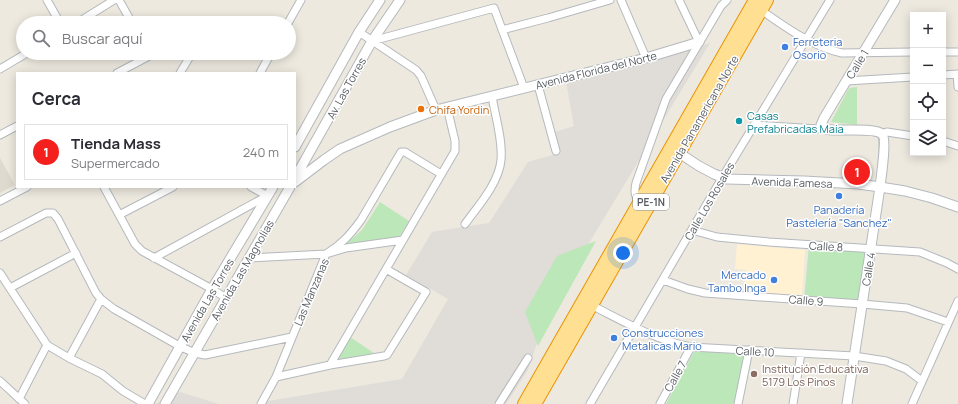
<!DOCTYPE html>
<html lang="es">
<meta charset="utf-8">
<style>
body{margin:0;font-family:Manrope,sans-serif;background:#f2f2f3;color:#2b2b33}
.controls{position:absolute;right:12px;top:12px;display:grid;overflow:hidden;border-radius:0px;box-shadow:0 2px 10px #0003}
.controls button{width:36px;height:36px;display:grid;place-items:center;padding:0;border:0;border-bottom:1px solid #e1e1e2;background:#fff;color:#2b2b33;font:20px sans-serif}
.you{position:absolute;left:623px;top:253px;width:14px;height:14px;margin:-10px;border:3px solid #fff;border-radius:50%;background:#1a73e8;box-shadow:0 0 0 6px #1a73e833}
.badge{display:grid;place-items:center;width:26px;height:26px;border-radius:50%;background:#f4201e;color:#fff;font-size:13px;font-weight:700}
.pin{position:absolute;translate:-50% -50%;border:2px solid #fff;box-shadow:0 1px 4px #0006}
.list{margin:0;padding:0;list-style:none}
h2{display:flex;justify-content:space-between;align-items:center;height:52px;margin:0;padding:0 16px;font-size:17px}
h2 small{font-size:13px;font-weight:400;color:#7c7c81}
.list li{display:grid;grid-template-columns:26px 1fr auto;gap:12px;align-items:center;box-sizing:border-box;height:56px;margin:0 8px 8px;padding:0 8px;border:1px solid #e1e1e2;border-radius:0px}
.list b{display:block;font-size:15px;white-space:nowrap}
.list p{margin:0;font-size:13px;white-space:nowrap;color:#7c7c81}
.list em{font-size:13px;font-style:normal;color:#7c7c81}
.icon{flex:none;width:22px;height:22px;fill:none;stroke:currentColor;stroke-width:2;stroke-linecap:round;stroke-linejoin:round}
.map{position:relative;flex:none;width:958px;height:404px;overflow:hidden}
.search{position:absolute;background:#fff;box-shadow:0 2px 10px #0003;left:16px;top:16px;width:280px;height:44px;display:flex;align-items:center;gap:10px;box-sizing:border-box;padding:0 14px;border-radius:22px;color:#7c7c81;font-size:15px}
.panel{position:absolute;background:#fff;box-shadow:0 2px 10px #0003;left:16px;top:72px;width:280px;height:116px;border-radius:0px}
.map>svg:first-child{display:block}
.commercial{fill:#fff1d2}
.industrial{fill:#e0dcd7}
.education{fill:#dfdad0}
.green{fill:#bce7b9}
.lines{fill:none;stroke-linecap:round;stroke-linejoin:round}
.minor-casing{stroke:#b5b9bd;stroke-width:9}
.tertiary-casing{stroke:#b5b9bd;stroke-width:11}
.trunk-casing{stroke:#ec9200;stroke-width:14}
.minor{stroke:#fff;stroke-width:7}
.tertiary{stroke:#fff;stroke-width:9}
.trunk{stroke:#ffe093;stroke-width:12}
.shop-dot{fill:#3f7fe0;stroke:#fff;stroke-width:1.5}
.food-dot{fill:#e8710a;stroke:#fff;stroke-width:1.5}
.culture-dot{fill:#0f9aa8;stroke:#fff;stroke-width:1.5}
.education-dot{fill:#8d6e63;stroke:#fff;stroke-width:1.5}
.labels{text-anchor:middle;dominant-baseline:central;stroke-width:3;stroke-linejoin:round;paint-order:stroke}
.shield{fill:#fff;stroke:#8a8e91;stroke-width:1}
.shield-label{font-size:10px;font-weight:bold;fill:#585d62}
.shop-label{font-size:11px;fill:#366cbe;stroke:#fff;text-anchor:start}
.street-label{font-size:11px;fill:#585d62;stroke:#fff}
.food-label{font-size:11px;fill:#c56008;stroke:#fff;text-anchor:start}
.culture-label{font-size:11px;fill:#0d838f;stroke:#fff;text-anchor:start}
.education-label{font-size:11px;fill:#785e54;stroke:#fff;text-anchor:start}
</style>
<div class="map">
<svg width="958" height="404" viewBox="0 0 958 404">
<rect width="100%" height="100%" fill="#ede9df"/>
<!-- commercial -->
<path class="commercial" d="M737 244 805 250 802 296 744 291 746 270 735 269Z"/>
<!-- industrial -->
<path class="industrial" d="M710 43 583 253 536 346 528 370 506 404H259L268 401 402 379 448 299 406 275 432 232 489 223 528 162 559 153 555 132 574 126 566 81 682 51Z
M180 392 219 404H155Z"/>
<!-- education -->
<path class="education" d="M0 158 15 185 0 193Z"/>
<!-- green -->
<path class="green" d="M857 87V125L831 122 849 88Z
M380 202 409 221 398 239 345 245 362 230Z
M596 241 538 346 525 312 557 256Z
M809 245 871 248 862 304 804 300Z
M350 337 374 353 336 361Z
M695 350 745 355 736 404H666Z"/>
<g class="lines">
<defs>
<path id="minor" d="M47 0 60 23
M119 0 132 23
M621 0 646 58
M679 0 699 42
M761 10C785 27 813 47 842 53L913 52
M77 23 114 0
M288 23 301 0
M502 30 548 18 610 0
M359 32 416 70 421 76 436 110
M372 41 494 8 524 88
M943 52H958
M0 69 27 53
M117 73 155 53
M180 73 192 53
M260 73 271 53
M957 74 958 87
M943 75 958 74
M846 81 913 77
M538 85 556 151
M754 125 818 129 823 128
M882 134 887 132 913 136
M0 135 17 126
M943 141 958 146
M104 187 135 244 142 251 212 289 226 298
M251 187 268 196
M0 201 27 187
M639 204C635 196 634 191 636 183L666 99 721 6 727 0
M119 215 173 187
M465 224C478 206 499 183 501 160 503 140 495 116 492 96
M692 229 699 232 717 237 769 242 920 252 947 263 958 269
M0 237 46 213H53L58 219 96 293 101 299 114 309 181 347 195 353 205 355 292 337
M154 258 267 196
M249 258 326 254 346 248 403 240
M0 273 47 345 19 399
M663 280 688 289 705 293 862 304 907 308 948 322
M10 288 76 253
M591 305C623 321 655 340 691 347L854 356 886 361 906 369 922 381
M47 345 69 358 102 374 123 391 145 404
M69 358 101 299
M330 365 455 151V141L447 107
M276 377 330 365 384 356 387 355 426 292 386 269
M0 381 25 404
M261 404 276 377 326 254C342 244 350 235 361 220L401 152H405L441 174
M499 404 528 358
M590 404 722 178 830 0
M660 404 691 347
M738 404 749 350
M793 404 801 353
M912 404 958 301"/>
<path id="tertiary" d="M295 147 359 32 380 0
M679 153 699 166 714 174 727 179 804 181 858 184 880 187 905 191 932 198 958 207
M295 178 372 41 400 0
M295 182 324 160 340 149 390 127 436 110 646 58 699 42
M148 404 212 289 273 187
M165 404 290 187
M847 404 880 187C881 178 887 138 882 134 877 129 852 130 844 130 837 130 829 131 823 128L821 125 824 118 895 0"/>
<path id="trunk" d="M524 404 755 0
M535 404 767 0"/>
</defs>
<!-- minor casing -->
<use href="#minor" class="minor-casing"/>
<!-- tertiary casing -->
<use href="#tertiary" class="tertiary-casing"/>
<!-- trunk casing -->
<use href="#trunk" class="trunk-casing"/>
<!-- minor -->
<use href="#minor" class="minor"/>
<!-- tertiary -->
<use href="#tertiary" class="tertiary"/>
<!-- trunk -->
<use href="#trunk" class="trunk"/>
</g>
<!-- markers -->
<g class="shop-dot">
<circle cx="785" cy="47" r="4"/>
<circle cx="839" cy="196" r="4"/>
<circle cx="774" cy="280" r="4"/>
<circle cx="614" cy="338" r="4"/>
</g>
<circle class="food-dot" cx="421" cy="109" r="4"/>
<circle class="culture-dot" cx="739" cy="121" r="4"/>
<circle class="education-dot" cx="754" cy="374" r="4"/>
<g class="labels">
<!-- shield labels -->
<rect class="shield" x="633" y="194" width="36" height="16" rx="3"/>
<g class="shield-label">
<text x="651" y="202">PE-1N</text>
</g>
<!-- shop labels -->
<g class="shop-label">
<text x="793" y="41">Ferreteria<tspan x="793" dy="13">Osorio</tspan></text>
<text x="839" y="209" text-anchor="middle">Panadería<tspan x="839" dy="13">Pastelería "Sanchez"</tspan></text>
<text x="766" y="274" text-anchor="end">Mercado<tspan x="766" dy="13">Tambo Inga</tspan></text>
<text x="622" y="332">Construcciones<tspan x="622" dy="13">Metalicas Mario</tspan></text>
</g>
<!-- street labels -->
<g class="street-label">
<text transform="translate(857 64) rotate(-59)">Calle 1</text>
<text transform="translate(596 70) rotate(-14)">Avenida Florida del Norte</text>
<text transform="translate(346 88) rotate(-61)">Av. Las Torres</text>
<text transform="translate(699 119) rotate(-60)">Avenida Panamericana Norte</text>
<text transform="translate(792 182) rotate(2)">Avenida Famesa</text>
<text transform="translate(709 201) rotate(-60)">Calle Los Rosales</text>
<text transform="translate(826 246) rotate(3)">Calle 8</text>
<text transform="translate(868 269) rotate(-81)">Calle 4</text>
<text transform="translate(242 270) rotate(-60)">Avenida Las Magnolias</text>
<text transform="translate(311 292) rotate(-67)">Las Manzanas</text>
<text transform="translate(207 300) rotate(-60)">Avenida Las Torres</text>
<text transform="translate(806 300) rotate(4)">Calle 9</text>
<text transform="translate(755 351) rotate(3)">Calle 10</text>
<text transform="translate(675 376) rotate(-61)">Calle 7</text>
</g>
<!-- food labels -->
<g class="food-label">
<text x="429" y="109">Chifa Yordin</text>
</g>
<!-- culture labels -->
<g class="culture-label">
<text x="747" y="115">Casas<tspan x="747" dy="13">Prefabricadas Maia</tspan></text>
</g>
<!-- education labels -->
<g class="education-label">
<text x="762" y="368">Institución Educativa<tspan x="762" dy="13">5179 Los Pinos</tspan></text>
</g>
</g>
</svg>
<div class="controls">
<button>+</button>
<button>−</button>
<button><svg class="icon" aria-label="locate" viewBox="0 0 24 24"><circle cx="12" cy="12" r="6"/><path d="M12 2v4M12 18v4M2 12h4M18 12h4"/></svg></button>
<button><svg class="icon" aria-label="layers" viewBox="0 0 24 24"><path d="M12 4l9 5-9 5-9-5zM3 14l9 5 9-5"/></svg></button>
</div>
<div class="you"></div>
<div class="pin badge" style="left:857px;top:172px">1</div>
<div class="search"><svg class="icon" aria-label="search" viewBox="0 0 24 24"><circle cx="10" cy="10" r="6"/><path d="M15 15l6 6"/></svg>Buscar aquí</div>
<section class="panel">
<h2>Cerca<small></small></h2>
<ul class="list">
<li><span class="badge">1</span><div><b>Tienda Mass</b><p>Supermercado</p></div><em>240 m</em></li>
</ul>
</section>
</div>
